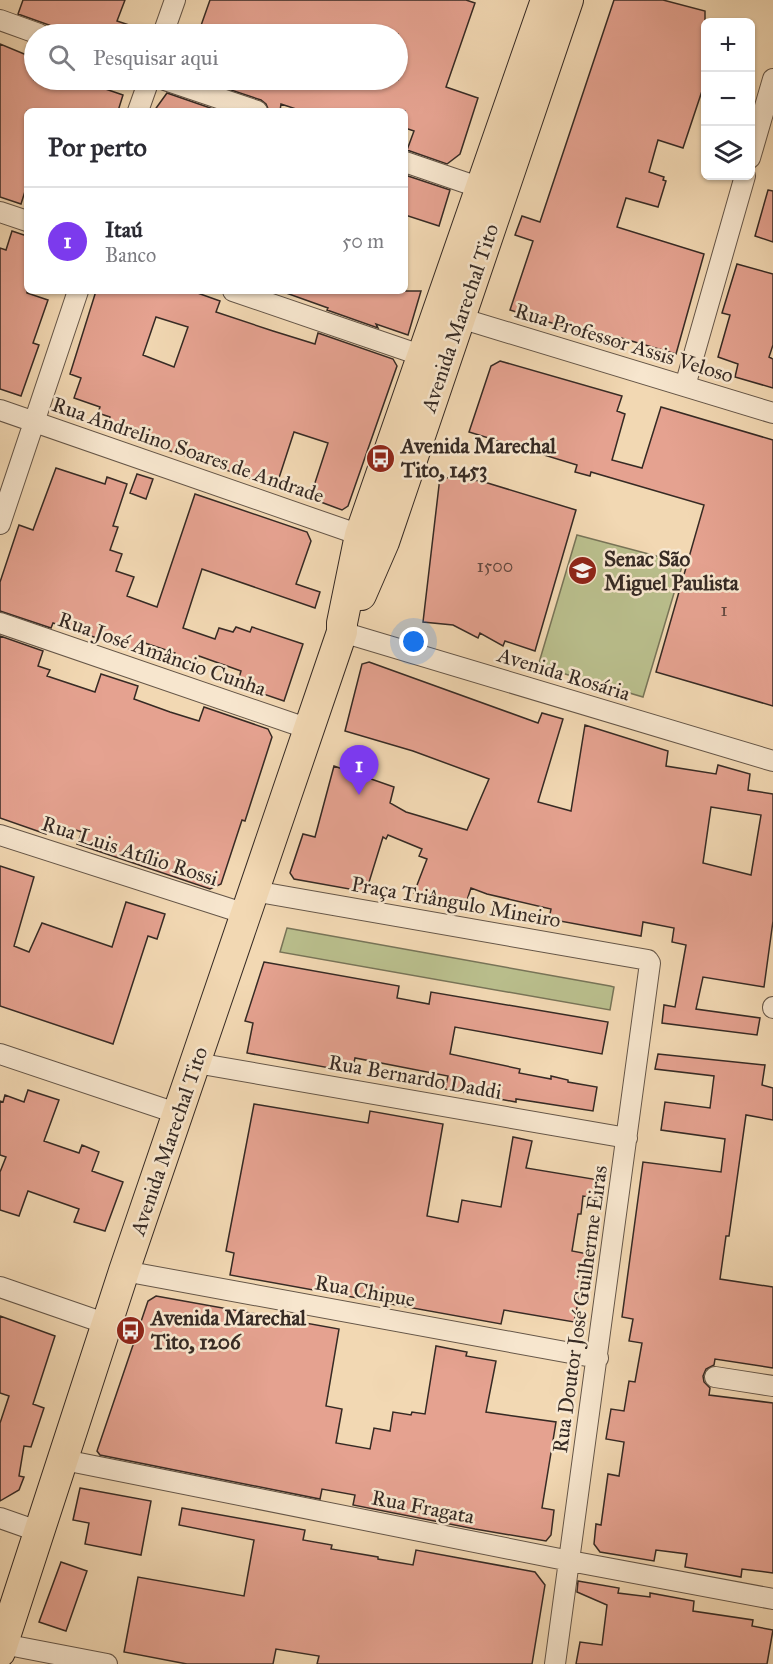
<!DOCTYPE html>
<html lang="pt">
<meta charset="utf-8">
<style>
body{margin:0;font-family:"IM FELL Great Primer",serif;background:#f2f2f3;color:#2b2b33}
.controls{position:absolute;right:18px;top:18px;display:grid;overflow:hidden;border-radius:9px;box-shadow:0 2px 4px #0004}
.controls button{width:54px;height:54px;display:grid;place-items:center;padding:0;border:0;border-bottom:2px solid #e1e1e2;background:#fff;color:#2b2b33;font:30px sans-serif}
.you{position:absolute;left:414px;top:642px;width:21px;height:21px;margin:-15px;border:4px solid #fff;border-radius:50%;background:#1a73e8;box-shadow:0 0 0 9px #1a73e833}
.badge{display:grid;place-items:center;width:39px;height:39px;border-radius:50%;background:#7c3aed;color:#fff;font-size:20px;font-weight:700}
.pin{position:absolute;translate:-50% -50px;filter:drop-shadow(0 2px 3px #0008)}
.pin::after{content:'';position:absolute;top:32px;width:21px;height:18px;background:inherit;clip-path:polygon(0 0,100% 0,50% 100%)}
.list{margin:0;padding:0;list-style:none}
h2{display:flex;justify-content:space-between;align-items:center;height:78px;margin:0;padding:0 24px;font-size:26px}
h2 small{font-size:20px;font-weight:400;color:#7c7c81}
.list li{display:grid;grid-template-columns:39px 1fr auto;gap:18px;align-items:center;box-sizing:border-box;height:108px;padding:0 24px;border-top:2px solid #e1e1e2}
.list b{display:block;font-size:22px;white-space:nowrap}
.list p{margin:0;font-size:20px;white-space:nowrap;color:#7c7c81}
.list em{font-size:20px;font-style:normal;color:#7c7c81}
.icon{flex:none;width:33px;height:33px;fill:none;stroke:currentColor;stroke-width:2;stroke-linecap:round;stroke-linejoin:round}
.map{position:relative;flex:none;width:773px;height:1664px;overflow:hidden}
.search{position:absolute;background:#fff;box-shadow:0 2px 4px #0004;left:24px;top:24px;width:384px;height:66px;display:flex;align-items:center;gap:15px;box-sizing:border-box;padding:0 21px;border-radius:33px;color:#7c7c81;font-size:22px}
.panel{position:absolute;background:#fff;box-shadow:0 2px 4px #0004;left:24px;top:108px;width:384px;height:186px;border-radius:9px}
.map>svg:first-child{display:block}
.green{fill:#babf8d;stroke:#787458;stroke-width:1.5}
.building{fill:#e5a290;stroke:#362a24;stroke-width:1.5;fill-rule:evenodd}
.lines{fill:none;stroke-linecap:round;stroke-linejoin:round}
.minor-casing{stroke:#655648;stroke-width:22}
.primary-casing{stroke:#362a24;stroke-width:32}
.minor{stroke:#f7e6ce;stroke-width:20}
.primary{stroke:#f2d8b3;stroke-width:30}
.labels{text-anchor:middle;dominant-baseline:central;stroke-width:5;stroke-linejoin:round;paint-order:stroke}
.number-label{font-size:18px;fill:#62483f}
.street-label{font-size:21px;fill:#362a24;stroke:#f7e6ce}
.poi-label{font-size:21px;font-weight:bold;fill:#362a24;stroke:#f7e6ce;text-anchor:start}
</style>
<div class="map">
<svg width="773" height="1664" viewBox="0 0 773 1664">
<rect width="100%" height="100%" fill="#f2d8b3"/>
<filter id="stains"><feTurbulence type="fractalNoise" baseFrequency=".00333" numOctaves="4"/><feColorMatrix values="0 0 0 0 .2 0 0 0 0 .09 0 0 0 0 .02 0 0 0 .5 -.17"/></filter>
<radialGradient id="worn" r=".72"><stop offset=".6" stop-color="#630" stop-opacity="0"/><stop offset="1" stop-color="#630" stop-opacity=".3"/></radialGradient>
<!-- green -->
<path class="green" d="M577 535 683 563 643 697 538 666Z
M287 928 610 986 614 987 610 1010 280 952Z"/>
<!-- building -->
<path class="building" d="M23 0H125L117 21 147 31 146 34H74L18 14Z
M210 0H466L475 3 446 87 478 98 460 154 447 164 407 150 414 131 405 128V111H302L281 104 280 111H269L266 104 261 100 201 80H320L337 85 339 80 352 84 353 80H398V34H198Z
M614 0H663L705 11V92L702 91 683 148 658 140 649 172 664 177 663 180 666 181 658 207 626 198 617 227 704 254 676 354 621 338 619 344 510 310 533 241 515 235 522 216 540 222Z
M0 44 29 56 28 60 34 62V80H89L88 83 123 95 118 111H27V185L21 204 0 197Z
M167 93 219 111H154Z
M405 175 450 190 439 226 405 215Z
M768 190 773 191V242L755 236Z
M12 231 27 236V293L48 300 33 343 39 345 21 396 0 389V248L6 250Z
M737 264 773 274V345L769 357 773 359V388L735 377 738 364 718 357 730 315 722 313Z
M96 291H192L220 301 216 312 273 331 315 344 318 333 393 359 397 366 348 506 342 510 310 498 328 443 294 432 276 487 106 429 110 417 98 413 100 407 74 398 81 378 70 374ZM156 317 188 327 174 367 143 355Z
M286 291H421L408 335 376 324 378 328 327 310 328 308 286 293Z
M500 361 622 396 617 411 625 414 612 460 642 468 661 407 773 440V706L656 672 704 505 591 472 590 476 575 472 577 465 469 432 491 366Z
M56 468 105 484 107 477 127 484 113 526 118 527 110 550 122 554 116 571 134 577 127 596 157 607 195 494 307 532 311 541 296 584 320 592 315 608 202 569 183 628 215 639 219 628 233 632 236 627 250 632 252 627 303 644 284 701 237 685 241 671 199 656 196 664 174 657 175 653 145 643 141 653 53 623 51 628 0 611V582L19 525 33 530Z
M137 474 153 479 146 499 130 493Z
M440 477 481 481 576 510 535 651 505 641 503 646 480 633 478 638 453 625 423 622Z
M0 636 43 651 38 666 50 670 47 676 95 692 101 674 138 686 134 699 170 712 199 721 204 707 268 729 272 737 245 821 242 820 221 884 210 889 77 844 82 832 50 822 46 834 0 818Z
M369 662 538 723 542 713 563 719 538 802 571 811 585 725 668 751 666 766 716 774 718 765 750 774 748 790 773 794V921L764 987 703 977 696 1009 760 1018 757 1035 662 1023 664 1005 675 1007 686 945 672 942 674 928 643 922 641 936 549 919 551 909 487 894 471 888 466 903 414 893 427 859 419 856 422 849 388 835 386 839 383 837 366 892 294 879 290 873 303 834 315 837 334 766 394 787 390 803 406 812 467 830 489 779 413 751 345 731 362 664ZM711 807 761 815 751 875 703 863Z
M0 866 34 877 14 946 29 952 42 923 112 947 126 902 165 914 157 939 148 936 113 1044 0 1006Z
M264 962 399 986 397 998 429 1004 431 992 608 1022 602 1054 455 1027 450 1054 520 1069 519 1073 551 1079V1076L568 1080V1082L597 1087 593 1111 516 1099V1102L445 1089 448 1076 355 1058 352 1072 247 1053 253 1023 245 1021Z
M658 1054 765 1065 762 1085 773 1088V1120L746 1115 729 1236H726L720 1279 773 1287V1368L715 1359 714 1365 706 1369 703 1376 704 1382 710 1388 709 1395 773 1403V1573L742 1569 741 1577 685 1567 687 1554 656 1550 654 1561 600 1552 594 1544 596 1524 601 1525 608 1474 619 1476 624 1442 606 1439 611 1409 624 1411 629 1381 635 1382 642 1343 629 1341 633 1319 622 1317 643 1162 721 1172 725 1139 661 1130 665 1102 710 1108 714 1076 655 1069Z
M28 1090 59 1100 44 1141 79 1153 82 1145 99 1152 92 1171 123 1182 105 1231 74 1222 79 1209 28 1191 19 1216 0 1210V1172L6 1157 0 1155V1101L3 1102 5 1095 24 1102Z
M254 1104 368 1123 370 1111 443 1124 427 1216 458 1222 462 1200 501 1207 513 1137 532 1141 526 1168 599 1180 597 1198 583 1196 581 1214H578L572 1251 588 1254 574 1322 504 1310 501 1324 230 1275 234 1253 226 1251Z
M156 1296 339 1329 326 1406 342 1409 336 1443 370 1449 374 1428 390 1431 393 1412 411 1415 412 1412 425 1414 436 1346 467 1352 466 1356 496 1361 486 1412 556 1422 542 1508 554 1510 551 1535 546 1541 475 1529 353 1505 355 1495 322 1489 320 1499 100 1455 97 1451 148 1301Z
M0 1316 55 1336 33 1404 44 1408 31 1447 24 1446 19 1476 24 1477 19 1490 0 1501V1423L9 1396 0 1393Z
M80 1488 151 1501 141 1555 85 1544 89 1523 73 1520Z
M182 1508 305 1530 303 1540 332 1545 331 1549 378 1557V1559L413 1565 416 1550 535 1572 545 1585 532 1664H317L319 1656 276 1649 273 1664H187L124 1652 138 1577 244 1596 254 1540 179 1525Z
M61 1562 87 1571 66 1631 39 1622Z
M578 1581 619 1588 618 1593 650 1597V1593L694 1601 693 1611 753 1620 752 1626 773 1630 767 1664H576L580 1642 602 1645 607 1605 577 1592Z"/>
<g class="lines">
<defs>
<path id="minor" d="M0 20 39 34
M163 34 175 0
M165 80 257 111
M138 111 149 80
M750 158 773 79
M405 162 481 188
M0 212 27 221
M233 291 423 356
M460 318 773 413
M685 386 745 176
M0 410 360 535
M0 524 78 291
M0 623 309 729
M342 632 773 761
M0 835 246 914
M254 891 648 960 650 963 555 1664
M773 1007V1008
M0 1054 179 1114
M196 1063 627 1138
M124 1271 598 1358
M0 1287 107 1324
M715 1377 773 1386
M64 1460 570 1561 773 1599
M0 1518 40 1532
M3 1644 107 1664"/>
<path id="primary" d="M361 595 384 542 568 0
M0 1652 124 1271 342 632V623L360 535 546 0"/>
</defs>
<!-- minor casing -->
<use href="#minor" class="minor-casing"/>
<!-- primary casing -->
<use href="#primary" class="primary-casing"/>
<!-- minor -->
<use href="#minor" class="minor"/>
<!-- primary -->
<use href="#primary" class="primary"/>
</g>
<!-- icons -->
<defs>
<symbol id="bus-disc" viewBox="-11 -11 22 22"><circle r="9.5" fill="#8f2418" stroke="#f7e6ce"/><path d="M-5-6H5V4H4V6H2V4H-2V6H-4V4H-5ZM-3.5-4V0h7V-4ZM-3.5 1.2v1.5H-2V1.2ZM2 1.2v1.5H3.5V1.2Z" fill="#fff"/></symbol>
<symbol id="school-disc" viewBox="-11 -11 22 22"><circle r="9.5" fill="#8f2418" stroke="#f7e6ce"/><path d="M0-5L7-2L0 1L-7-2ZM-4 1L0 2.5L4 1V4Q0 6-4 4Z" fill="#fff"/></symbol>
</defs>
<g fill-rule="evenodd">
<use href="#bus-disc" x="364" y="442" width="33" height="33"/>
<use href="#school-disc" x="566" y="554" width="33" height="33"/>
<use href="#bus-disc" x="114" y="1314" width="33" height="33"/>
</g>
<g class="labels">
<!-- number labels -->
<g class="number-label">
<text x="495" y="566">1500</text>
<text x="724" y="610">1</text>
</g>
<!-- street labels -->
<g class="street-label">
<text transform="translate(460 318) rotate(-71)">Avenida Marechal Tito</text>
<text transform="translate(624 343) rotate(17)">Rua Professor Assis Veloso</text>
<text transform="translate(188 450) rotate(19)">Rua Andrelino Soares de Andrade</text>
<text transform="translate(162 654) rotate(19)">Rua José Amâncio Cunha</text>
<text transform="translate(564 674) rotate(17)">Avenida Rosária</text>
<text transform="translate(130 851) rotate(18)">Rua Luis Atílio Rossi</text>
<text transform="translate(456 902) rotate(10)">Praça Triângulo Mineiro</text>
<text transform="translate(415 1077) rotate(10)">Rua Bernardo Daddi</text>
<text transform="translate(169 1141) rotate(-71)">Avenida Marechal Tito</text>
<text transform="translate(365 1291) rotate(10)">Rua Chipue</text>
<text transform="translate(580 1309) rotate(-82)">Rua Doutor José Guilherme Eiras</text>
<text transform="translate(423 1507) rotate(11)">Rua Fragata</text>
</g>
<!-- poi labels -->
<g class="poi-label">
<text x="401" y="446">Avenida Marechal<tspan x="401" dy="24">Tito, 1453</tspan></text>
<text x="604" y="559">Senac São<tspan x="604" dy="24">Miguel Paulista</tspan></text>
<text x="151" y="1318">Avenida Marechal<tspan x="151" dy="24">Tito, 1206</tspan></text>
</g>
</g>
<rect width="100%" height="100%" filter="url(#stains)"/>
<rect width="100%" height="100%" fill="url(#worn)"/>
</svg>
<div class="controls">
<button>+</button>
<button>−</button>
<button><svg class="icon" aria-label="layers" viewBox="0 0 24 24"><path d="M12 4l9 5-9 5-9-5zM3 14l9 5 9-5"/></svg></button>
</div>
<div class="you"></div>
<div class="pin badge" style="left:359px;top:795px">1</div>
<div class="search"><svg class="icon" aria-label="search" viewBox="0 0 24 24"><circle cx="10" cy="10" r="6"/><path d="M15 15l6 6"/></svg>Pesquisar aqui</div>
<section class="panel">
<h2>Por perto<small></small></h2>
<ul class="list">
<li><span class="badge">1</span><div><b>Itaú</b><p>Banco</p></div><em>50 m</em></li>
</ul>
</section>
</div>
